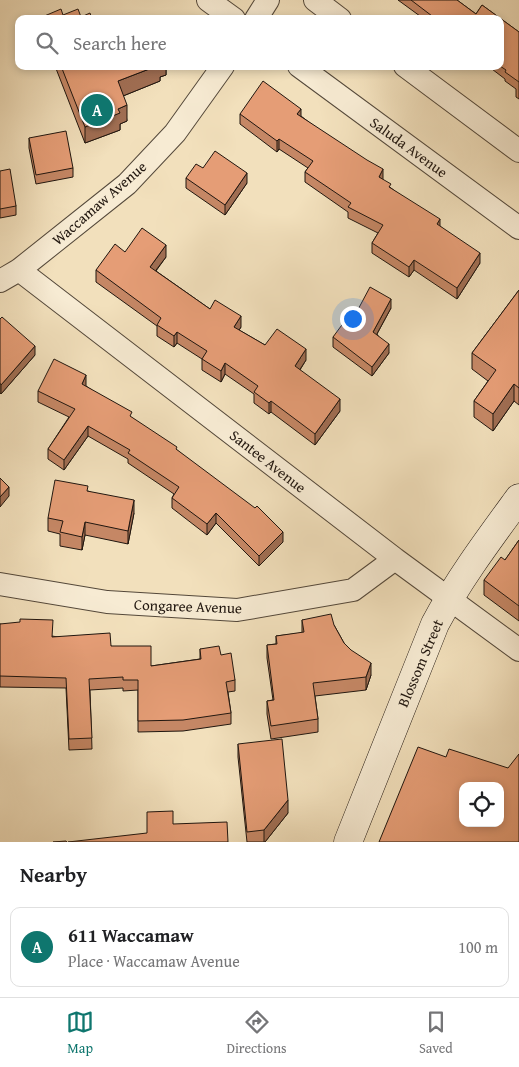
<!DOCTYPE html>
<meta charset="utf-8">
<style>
body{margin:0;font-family:"Gentium Book Plus",serif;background:#f6f6f6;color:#202124}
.controls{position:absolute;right:15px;bottom:15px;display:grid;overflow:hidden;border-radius:10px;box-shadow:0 2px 8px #0003}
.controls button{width:45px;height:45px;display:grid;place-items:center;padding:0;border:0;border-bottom:1px solid #e0e0e0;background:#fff;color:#202124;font:25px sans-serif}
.you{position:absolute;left:352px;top:318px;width:18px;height:18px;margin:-12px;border:4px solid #fff;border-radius:50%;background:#1a73e8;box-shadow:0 0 0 8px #1a73e833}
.badge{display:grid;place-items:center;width:32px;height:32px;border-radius:50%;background:#0f766e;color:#fff;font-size:16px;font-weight:700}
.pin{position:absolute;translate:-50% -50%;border:2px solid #fff;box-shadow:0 1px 5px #0006}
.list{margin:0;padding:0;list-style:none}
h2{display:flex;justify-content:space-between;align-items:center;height:65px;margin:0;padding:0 20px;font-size:21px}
h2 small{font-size:16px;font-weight:400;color:#757577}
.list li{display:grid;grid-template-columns:32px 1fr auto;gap:15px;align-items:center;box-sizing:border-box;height:80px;margin:0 10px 10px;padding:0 10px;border:1px solid #e0e0e0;border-radius:10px}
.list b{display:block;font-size:19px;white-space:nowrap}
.list p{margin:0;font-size:16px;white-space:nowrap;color:#757577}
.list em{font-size:16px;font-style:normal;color:#757577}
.icon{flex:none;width:28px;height:28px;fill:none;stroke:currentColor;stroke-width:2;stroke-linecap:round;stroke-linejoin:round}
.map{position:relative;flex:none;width:519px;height:842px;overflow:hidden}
.search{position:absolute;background:#fff;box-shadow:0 2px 8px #0003;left:15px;right:15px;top:15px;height:55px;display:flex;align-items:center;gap:12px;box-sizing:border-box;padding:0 18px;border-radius:10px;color:#757577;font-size:19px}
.sheet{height:155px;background:#fff}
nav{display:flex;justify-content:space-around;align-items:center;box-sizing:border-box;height:70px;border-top:1px solid #e0e0e0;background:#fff;font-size:14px;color:#757577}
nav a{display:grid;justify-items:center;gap:2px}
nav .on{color:#0f766e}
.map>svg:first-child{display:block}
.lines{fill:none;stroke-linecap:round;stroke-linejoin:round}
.minor-casing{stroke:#54483a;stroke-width:24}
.secondary-casing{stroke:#20160f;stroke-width:29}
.minor{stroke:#f7ebd3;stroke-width:22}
.secondary{stroke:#f7ebd3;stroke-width:28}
.wall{fill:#c58765;stroke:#20160f}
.shaded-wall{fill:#a06e53;stroke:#20160f}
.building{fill:#e59d76;stroke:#20160f;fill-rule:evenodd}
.labels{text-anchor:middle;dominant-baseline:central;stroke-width:4;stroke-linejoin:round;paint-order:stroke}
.street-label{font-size:15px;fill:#20160f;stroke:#f7ebd3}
</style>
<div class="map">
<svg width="519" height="842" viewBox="0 0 519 842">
<rect width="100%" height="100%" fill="#f2e0bc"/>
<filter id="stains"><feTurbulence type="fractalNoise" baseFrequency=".004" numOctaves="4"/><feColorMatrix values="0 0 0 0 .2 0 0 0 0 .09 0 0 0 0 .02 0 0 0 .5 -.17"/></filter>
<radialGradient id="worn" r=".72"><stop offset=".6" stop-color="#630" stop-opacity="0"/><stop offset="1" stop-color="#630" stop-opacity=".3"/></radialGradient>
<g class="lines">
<defs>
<path id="minor" d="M208 0 234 19
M315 0 340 19
M256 19 268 0
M299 66 519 228
M405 66 519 151
M19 270 395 559 519 650
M0 281 19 270 127 184 175 133 223 66
M0 584 107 602 237 610 353 590 395 559"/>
<path id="secondary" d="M348 842 435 624C459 579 489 539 519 498"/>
</defs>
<!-- minor casing -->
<use href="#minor" class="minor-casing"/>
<!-- secondary casing -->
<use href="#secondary" class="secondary-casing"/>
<!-- minor -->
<use href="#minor" class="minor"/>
<!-- secondary -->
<use href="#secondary" class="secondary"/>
</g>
<!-- wall -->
<path class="wall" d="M398 0H457L476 14 482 5 519 32V99L516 97V89L505 81V79L488 66H500V19H424Z
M55 66H166V75L160 77V81L123 96 127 121 120 124V130L85 143Z
M240 114 301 116 383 180 391 188 440 226 480 263 457 299 414 270 409 277 372 253V243L378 233 348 218V212L305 182V172L308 168 279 149 277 152 240 124Z
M29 138 73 168V177L36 184 29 148Z
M0 171 16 206V215L0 218Z
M186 178 247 183 225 215 186 188Z
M125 252 166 257 156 271 210 309 241 327 239 330 265 345 306 360 300 370 340 411 315 445 271 412 269 414 254 403V394L225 374 221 382 202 370V359L177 343 174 347 157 336V326L96 282V270Z
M519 290V405L514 401 493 431 474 417V401L488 381 472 369V353Z
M391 308 377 334 389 353 372 376 333 347V337L354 317Z
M0 319 35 355 1 394 0 393Z
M86 386 132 418 177 450 283 542 259 566 216 523 207 535 172 508V498L174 494 128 463V459L88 436 64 470 48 459V449L69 417 38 402V391Z
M88 491 134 513 128 544 85 535 82 550 60 546V534L48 531V518Z
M519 540V621L484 595V580L505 560Z
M302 620 334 625 344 643 371 675 366 690 315 696 318 719V732L271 739 267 714V701L273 700 267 658V645L276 644V636L302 633Z
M0 624 52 636 111 646 151 666 200 659V649L221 655 235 680V691L228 692 231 713V724L183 731 138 732V690L123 691V688L90 690 92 749 69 750 66 688 0 687Z
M238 744 288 813 265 842H247L238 757Z"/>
<!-- shaded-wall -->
<path class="shaded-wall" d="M157 66H166V75L160 77V81L118 98V81Z
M127 105V121L120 124V130L85 143V127L118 109Z
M301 109V119L297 114Z
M279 139V149L277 152V141Z
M383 169V180L379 177Z
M247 173V183L225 215V205Z
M440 219V230L437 224Z
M166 245V257L150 278V267Z
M480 253V263L457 299V288Z
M414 260V270L409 277V267Z
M391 299V308L373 341V332Z
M241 316V327L234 338V327Z
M177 332V343L174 347V336Z
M389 344V353L372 376V367Z
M35 346V355L1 394V385Z
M306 349V360L295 377V366Z
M225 363V374L221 382V371Z
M86 375V386L82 394V384Z
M514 384V401L493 431V414Z
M340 399V411L315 445V434Z
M271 401V412L269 414V403Z
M88 426V436L64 470V460Z
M9 487V496L0 507V497Z
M134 500V513L128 544V531Z
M216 513V523L207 535V524Z
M85 522V535L82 550V537Z
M283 532V542L259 566V556Z
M371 663V675L366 690V677Z
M288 800V813L265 842H264V830Z"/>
<!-- building -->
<path class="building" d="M411 0H457L476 14 482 5 519 32V82L505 72 506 70 500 66V19H436Z
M61 9 63 15 78 9 81 17 90 13 92 19H43L42 17Z
M61 66H157L118 81 127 105 118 109 120 113 85 127Z
M263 81 301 109 297 114 367 160 383 169 379 177 391 184 389 187 440 219 437 224 480 253 457 288 414 260 409 267 372 243 383 225 348 207 351 203 305 172 313 161 279 139 277 141 240 114Z
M66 131 73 168 36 175 29 138Z
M215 151 247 173 225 205 186 178 196 164 203 168Z
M10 169 16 206 0 209V171Z
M142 228 166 245 150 267 210 309 215 300 241 316 234 327 265 345 277 329 306 349 295 366 340 399 315 434 271 401 269 403 254 392 258 386 225 363 221 371 202 359 207 351 177 332 174 336 157 325 161 318 96 270 115 244 125 252Z
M370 287 391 299 373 332 389 344 372 367 333 337 350 314 354 317Z
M519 290V388L514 384 493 414 474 401 496 370 472 353Z
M2 317 35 346 1 385 0 383V319Z
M54 359 86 375 82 384 132 412 130 416 177 447 176 449 255 508 257 506 283 532 259 556 216 513 207 524 172 498 179 487 128 453 130 450 88 426 64 460 48 449 75 409 38 391Z
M0 478 9 487 0 497Z
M55 480 88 486 87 491 134 500 128 531 85 522 82 537 60 532 63 521 48 518Z
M519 540V606L484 580 501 557 505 560Z
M331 614 334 625 344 643 351 650 371 663 366 677 313 683 318 719 271 726 267 701 274 700 267 645 277 644 276 636 304 632 302 620Z
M20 619 53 620 52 637 110 633 111 646H151V666L201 659 200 649 219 646 221 655 231 653 235 680 226 682 231 713 183 720 138 721V680H123V677L89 679 92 738 69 739 66 678 0 676V624L20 622Z
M282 739 288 800 264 830 247 832 238 744Z
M418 747 446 757 449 749 508 768 519 754V842H379ZM463 786H500V823H463Z
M173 811V824L227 822 228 842H68L147 833V812Z
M66 841 67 842H53Z"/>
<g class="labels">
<!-- street labels -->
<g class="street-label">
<text transform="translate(409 147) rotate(36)">Saluda Avenue</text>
<text transform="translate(99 203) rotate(-41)">Waccamaw Avenue</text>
<text transform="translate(268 461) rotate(38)">Santee Avenue</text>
<text transform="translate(188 606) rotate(2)">Congaree Avenue</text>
<text transform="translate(420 663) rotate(-67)">Blossom Street</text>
</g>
</g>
<rect width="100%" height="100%" filter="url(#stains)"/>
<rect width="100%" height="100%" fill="url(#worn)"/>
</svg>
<div class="controls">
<button><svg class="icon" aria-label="locate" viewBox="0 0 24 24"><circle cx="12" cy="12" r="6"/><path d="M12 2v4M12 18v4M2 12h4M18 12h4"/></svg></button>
</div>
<div class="you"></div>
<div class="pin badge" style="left:97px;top:110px">A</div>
<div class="search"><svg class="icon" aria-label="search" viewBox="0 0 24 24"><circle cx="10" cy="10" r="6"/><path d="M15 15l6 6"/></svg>Search here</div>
</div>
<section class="sheet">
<h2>Nearby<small></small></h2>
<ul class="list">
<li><span class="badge">A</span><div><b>611 Waccamaw</b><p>Place · Waccamaw Avenue</p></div><em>100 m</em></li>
</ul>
</section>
<nav>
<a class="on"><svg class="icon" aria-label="map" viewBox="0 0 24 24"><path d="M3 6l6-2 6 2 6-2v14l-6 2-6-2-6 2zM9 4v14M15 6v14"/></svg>Map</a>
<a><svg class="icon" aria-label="directions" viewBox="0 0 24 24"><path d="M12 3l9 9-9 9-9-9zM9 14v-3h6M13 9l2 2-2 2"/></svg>Directions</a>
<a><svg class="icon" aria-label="saved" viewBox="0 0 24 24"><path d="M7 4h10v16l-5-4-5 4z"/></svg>Saved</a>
</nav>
